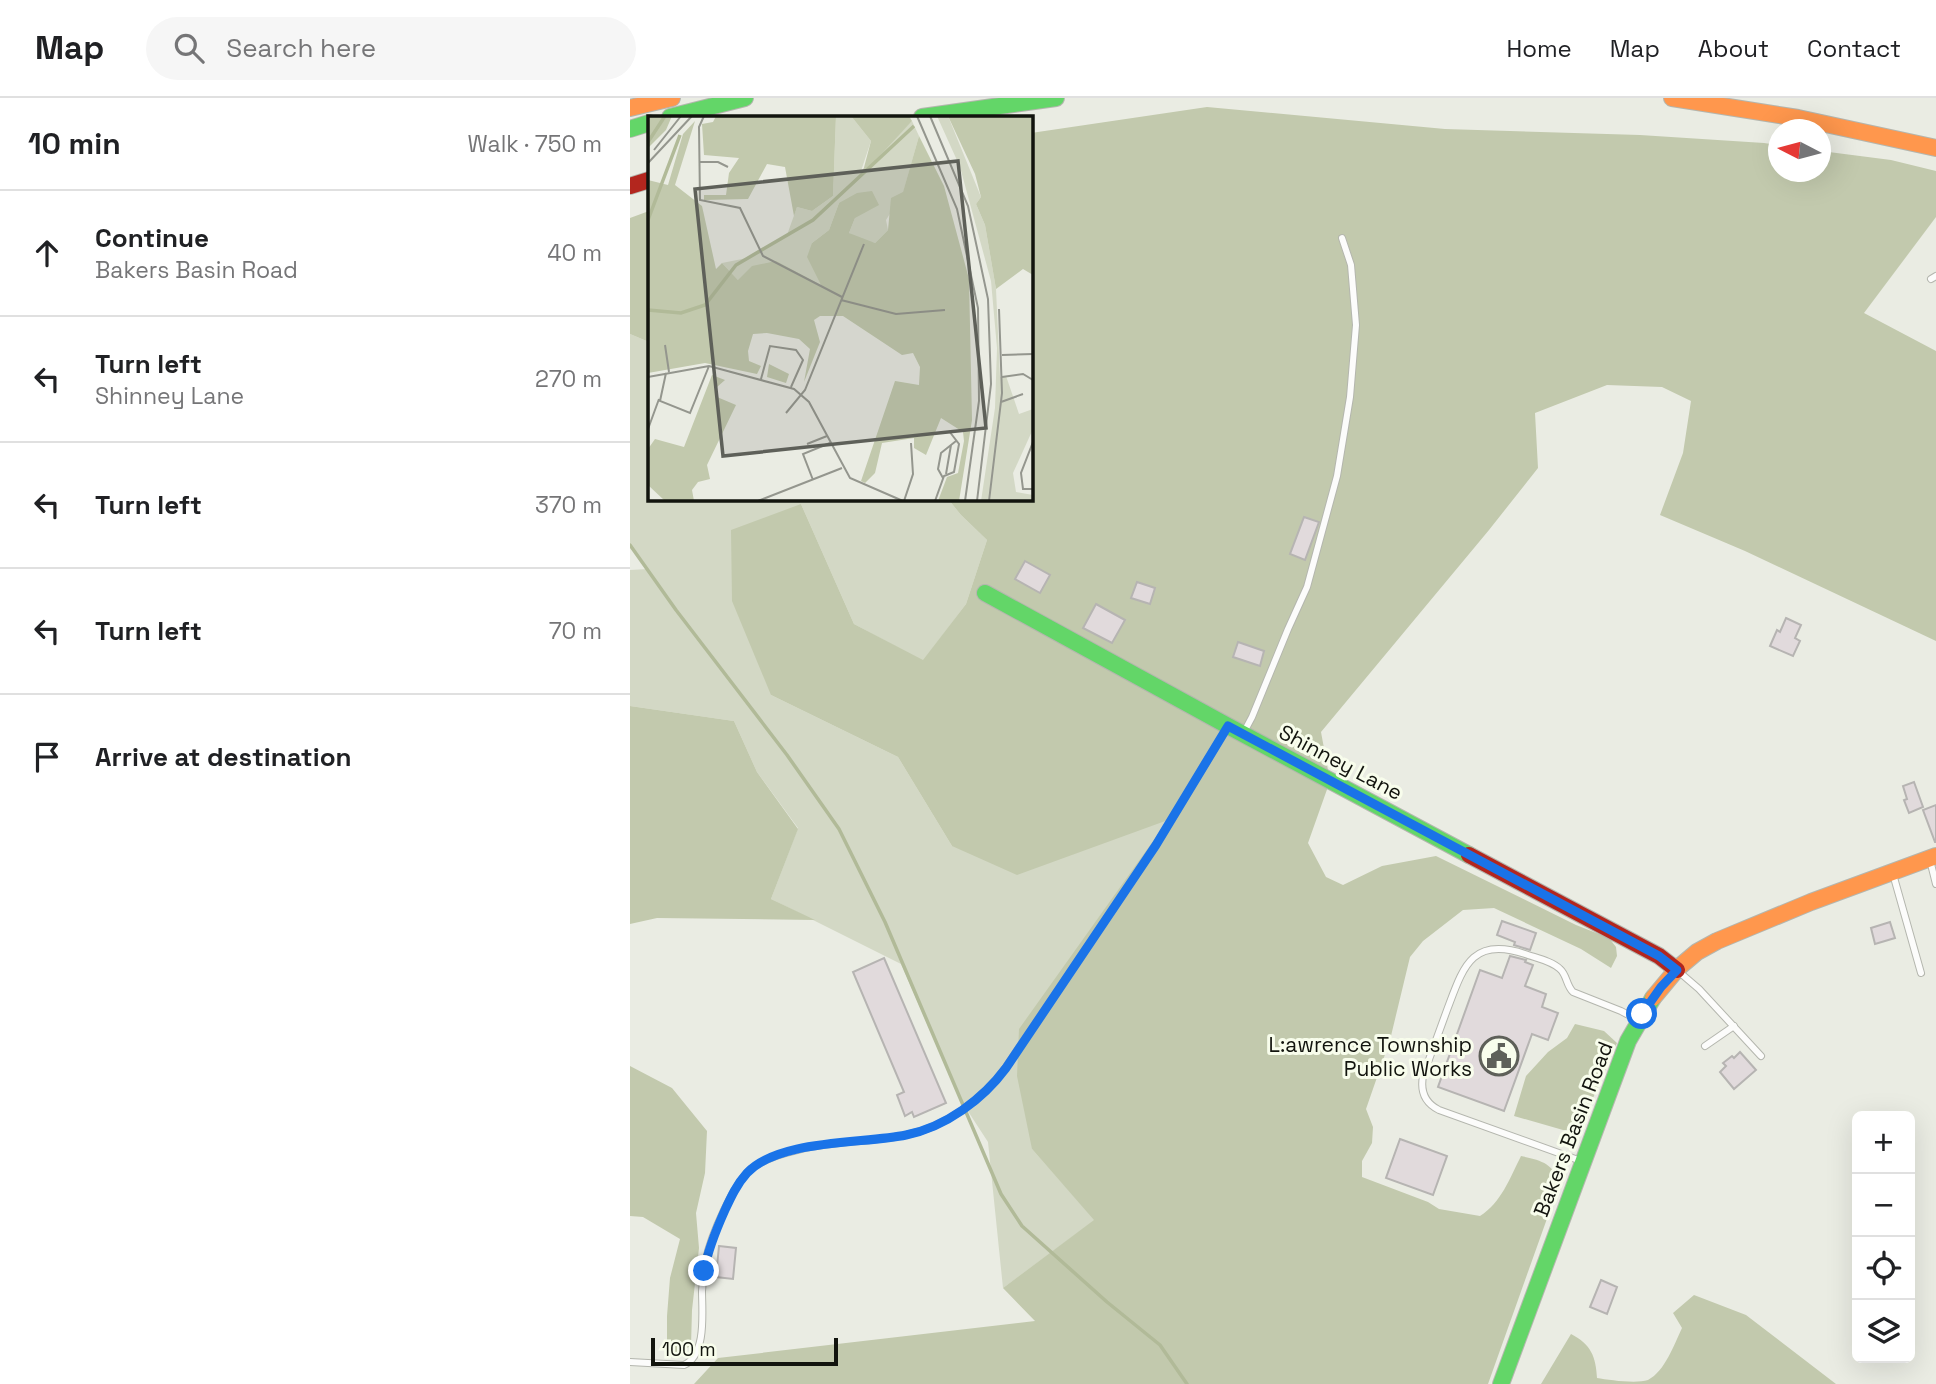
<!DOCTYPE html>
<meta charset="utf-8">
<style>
body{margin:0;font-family:"Space Grotesk",sans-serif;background:#f6f6f6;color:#202124}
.controls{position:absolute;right:21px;bottom:21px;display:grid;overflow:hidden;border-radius:10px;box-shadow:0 7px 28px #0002}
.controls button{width:63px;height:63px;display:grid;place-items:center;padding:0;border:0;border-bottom:2px solid #e0e0e0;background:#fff;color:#202124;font:35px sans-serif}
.compass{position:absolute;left:1138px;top:21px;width:63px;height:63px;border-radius:50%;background:#fff;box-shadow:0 7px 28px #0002;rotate:276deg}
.scale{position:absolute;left:21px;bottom:18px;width:187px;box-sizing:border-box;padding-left:7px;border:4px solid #12140e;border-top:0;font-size:19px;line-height:24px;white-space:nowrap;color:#12140e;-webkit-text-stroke:5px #f8fdec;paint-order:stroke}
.stop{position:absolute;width:21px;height:21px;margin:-16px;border:5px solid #1a73e8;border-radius:50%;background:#fff}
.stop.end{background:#1a73e8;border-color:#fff;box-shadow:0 2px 7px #0008}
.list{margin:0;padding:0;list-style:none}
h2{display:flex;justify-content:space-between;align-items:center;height:91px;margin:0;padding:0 28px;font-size:30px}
h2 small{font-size:23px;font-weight:400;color:#757577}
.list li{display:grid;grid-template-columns:46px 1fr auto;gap:21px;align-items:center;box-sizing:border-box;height:126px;padding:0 28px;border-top:2px solid #e0e0e0}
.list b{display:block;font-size:26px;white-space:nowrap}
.list p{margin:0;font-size:23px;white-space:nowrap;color:#757577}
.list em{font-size:23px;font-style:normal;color:#757577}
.icon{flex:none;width:38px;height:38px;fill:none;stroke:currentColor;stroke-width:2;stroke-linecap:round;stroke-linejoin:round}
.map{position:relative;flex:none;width:1306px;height:1286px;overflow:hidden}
header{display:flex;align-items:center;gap:42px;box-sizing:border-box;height:98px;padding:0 35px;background:#fff;border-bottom:2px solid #e0e0e0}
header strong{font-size:33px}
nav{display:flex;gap:38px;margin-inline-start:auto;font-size:24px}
.search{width:490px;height:63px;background:#f6f6f6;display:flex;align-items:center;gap:18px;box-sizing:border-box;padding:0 24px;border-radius:38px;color:#757577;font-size:26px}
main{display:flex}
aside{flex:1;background:#fff}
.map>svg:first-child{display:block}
.green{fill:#d3d8c5}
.forest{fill:#c2c9ad}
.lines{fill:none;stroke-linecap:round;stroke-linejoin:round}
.stream{stroke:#b1ba98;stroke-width:3.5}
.building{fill:#e1dadc;stroke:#b6b4b2;stroke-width:2}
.lane-casing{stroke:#b4b6ae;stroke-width:8}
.fast-casing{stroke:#b4b6ae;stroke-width:18}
.slow-casing{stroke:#b4b6ae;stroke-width:18}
.jam-casing{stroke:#b4b6ae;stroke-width:18}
.lane{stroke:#fcfcfb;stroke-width:6}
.fast{stroke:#63d668;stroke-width:16}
.slow{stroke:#ff974d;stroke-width:16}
.jam{stroke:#b3261e;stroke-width:16}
.route{stroke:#1a73e8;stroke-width:9}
.labels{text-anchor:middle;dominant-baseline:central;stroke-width:6;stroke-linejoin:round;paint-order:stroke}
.street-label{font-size:21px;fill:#12140e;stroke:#f8fdec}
.poi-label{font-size:21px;fill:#12140e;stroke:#f8fdec;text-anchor:end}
.inset-river{fill:none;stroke:#b1ba98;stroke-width:3.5}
.inset-road{fill:none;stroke:#94968e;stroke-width:2}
.view{fill:#5e6059;fill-opacity:0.15;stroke:#5e6059;stroke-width:3.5}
.inset-edge{fill:none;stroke:#12140e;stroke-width:3.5}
</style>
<header>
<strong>Map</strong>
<div class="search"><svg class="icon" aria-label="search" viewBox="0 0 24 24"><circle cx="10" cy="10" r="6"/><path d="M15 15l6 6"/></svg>Search here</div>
<nav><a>Home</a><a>Map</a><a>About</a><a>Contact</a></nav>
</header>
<main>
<aside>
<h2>10 min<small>Walk · 750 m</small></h2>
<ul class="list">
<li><svg class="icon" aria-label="ahead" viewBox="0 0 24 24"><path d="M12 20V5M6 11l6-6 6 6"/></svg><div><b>Continue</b><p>Bakers Basin Road</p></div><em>40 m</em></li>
<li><svg class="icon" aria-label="left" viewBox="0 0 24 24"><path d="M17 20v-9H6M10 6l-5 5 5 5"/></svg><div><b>Turn left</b><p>Shinney Lane</p></div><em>270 m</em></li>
<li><svg class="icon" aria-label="left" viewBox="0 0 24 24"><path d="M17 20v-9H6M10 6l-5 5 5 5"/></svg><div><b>Turn left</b></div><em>370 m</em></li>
<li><svg class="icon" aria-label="left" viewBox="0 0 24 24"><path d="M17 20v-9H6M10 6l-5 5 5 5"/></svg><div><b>Turn left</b></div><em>70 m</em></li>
<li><svg class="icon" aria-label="arrive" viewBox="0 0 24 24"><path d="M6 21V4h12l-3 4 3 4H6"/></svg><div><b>Arrive at destination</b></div></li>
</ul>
</aside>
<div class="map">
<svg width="1306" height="1286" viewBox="0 0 1306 1286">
<rect width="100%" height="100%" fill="#eaece3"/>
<!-- green -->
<path class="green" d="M0 236 19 244V401H318L331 417 357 442 336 506 293 563 224 526 171 406 141 597 268 659 322 748 539 722 402 1051 465 1122 373 1190 358 1044 330 1001 271 866 141 801 168 730 127 674 104 623 0 608V472L18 471 0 448Z"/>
<!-- forest -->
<path class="forest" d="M577 9 815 31 1010 37 1134 45 1148 47V74H1190L1191 53 1261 62 1306 73V119L1234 215 1306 253V543L1115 453 1030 417 1053 355 1061 303 1032 289 977 287 905 315 908 370 859 432 691 634 700 683 678 745 696 779 713 787 752 768 806 758 946 827 979 840 986 849 987 858 981 870 951 851 864 810 833 812 793 843 780 859 760 942 736 1011 743 1029 742 1045 732 1063V1079L798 1104 809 1111 850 1118C871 1105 880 1080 891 1058 910 1062 925 1065 929 1087L858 1286H64L88 1260 405 1223 373 1190 464 1122 402 1051 387 978 389 931 538 722 387 777 322 748 268 659 141 597 102 503 101 432 171 406 224 526 293 562 336 506 357 442 331 417 318 401H401V35Z
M19 113V244L0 236V120Z
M0 608 104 623 127 674 168 731 141 801 185 822 27 820 0 826Z
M945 926 974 933 987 945 953 1023 944 1032H933L884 1018 896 978 918 954 937 940Z
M0 968 42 990 77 1033 75 1075 66 1115 69 1150 62 1212 61 1248 46 1255 37 1246V1218L40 1180 50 1141 13 1119 0 1118Z
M1064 1197 1116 1217 1206 1286H911L941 1236C961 1246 966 1259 967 1280 979 1282 1006 1286 1018 1282 1035 1273 1044 1247 1052 1230L1043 1215Z"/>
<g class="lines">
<!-- stream -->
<path class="stream" d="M0 447 46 512 157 657 209 731 255 824 371 1096 392 1128 477 1204 530 1247 557 1286"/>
</g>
<!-- building -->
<path class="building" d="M674 419 689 424 675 462 660 456Z
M395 463 420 477 410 495 385 481Z
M507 484 525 490 520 506 501 500Z
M466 506 495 522 482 545 453 530Z
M1156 520 1171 527 1165 540 1170 543 1163 558 1140 548 1147 532 1150 534Z
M608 544 634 553 630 568 603 559Z
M1284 684 1293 709 1279 715 1274 702 1277 701 1273 688Z
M1306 707V744H1305L1293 712Z
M872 823 906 835 900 852 884 847 885 844 867 837Z
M1260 824 1265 840 1245 846 1241 830Z
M880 858 896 862 895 864 903 867 895 888 916 896 912 909 928 915 918 942 902 936 874 1013 808 989 850 872 872 880Z
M254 860 316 1005 284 1019 282 1014 275 1018 267 997 274 994 223 874Z
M1110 954 1126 972 1104 991 1090 974 1096 968 1093 965 1102 958 1104 960Z
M770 1041 817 1058 803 1097 756 1080Z
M89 1148 106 1150 103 1181 86 1179Z
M971 1182 987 1189 977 1216 960 1209Z"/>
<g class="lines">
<defs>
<path id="lane" d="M1301 181 1306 178
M614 634 622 619 658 531 677 489 707 378 720 299 726 227 721 167 712 140
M1300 762 1306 786
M1263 776 1291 875
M1048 873 1069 891 1131 958
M1075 948 1104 928
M951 1063 809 1012C795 1005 790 994 793 978 801 956 809 934 817 912 833 870 841 838 895 856 906 860 922 863 930 871 937 877 936 887 943 894L991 913 1006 921
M0 1264 54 1267C77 1257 72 1213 72 1193 73 1182 74 1171 76 1161 81 1138 103 1086 121 1071 135 1060 154 1055 171 1051 206 1043 241 1044 276 1037 316 1029 353 1001 376 969L526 747 597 630"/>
<path id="fast" d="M40 19 115 0
M292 19 426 0
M0 31 19 25
M355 495 598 628 839 757
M871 1286 998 943 1023 900"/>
<path id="slow" d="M1042 0 1168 20 1306 50
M0 10 42 0
M1023 900 1048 870 1067 854 1087 843 1181 804 1306 758"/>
<path id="jam" d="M0 88 19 82
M839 757 1029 858 1047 872"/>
</defs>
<!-- lane casing -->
<use href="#lane" class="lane-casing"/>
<!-- fast casing -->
<use href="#fast" class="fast-casing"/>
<!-- slow casing -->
<use href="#slow" class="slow-casing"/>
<!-- jam casing -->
<use href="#jam" class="jam-casing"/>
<!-- lane -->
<use href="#lane" class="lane"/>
<!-- fast -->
<use href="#fast" class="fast"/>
<!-- slow -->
<use href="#slow" class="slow"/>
<!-- jam -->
<use href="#jam" class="jam"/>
</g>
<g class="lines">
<!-- route -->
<path class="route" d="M74 1173C78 1151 86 1132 95 1112 101 1099 107 1086 117 1075 149 1041 233 1046 276 1037 316 1029 353 1001 376 970L526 747 598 628 1029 858 1047 872 1031 889 1012 916"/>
</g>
<!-- icons -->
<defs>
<symbol id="civic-ring" viewBox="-11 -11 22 22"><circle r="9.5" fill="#f8fdec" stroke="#5e6059" stroke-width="1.5"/><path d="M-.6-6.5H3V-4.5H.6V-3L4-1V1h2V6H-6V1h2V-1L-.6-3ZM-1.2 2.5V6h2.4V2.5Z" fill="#5e6059"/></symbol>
</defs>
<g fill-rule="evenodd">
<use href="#civic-ring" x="847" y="936" width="44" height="44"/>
</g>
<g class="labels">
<!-- street labels -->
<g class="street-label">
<text transform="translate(711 664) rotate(28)">Shinney Lane</text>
<text transform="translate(943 1031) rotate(-69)">Bakers Basin Road</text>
</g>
<!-- poi labels -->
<g class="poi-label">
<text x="842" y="946">L:awrence Township<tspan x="842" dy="24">Public Works</tspan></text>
</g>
</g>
<!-- overview -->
<g transform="translate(18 18)">
<rect width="385" height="385" fill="#eaece3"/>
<path d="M188 0H203L223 25 213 55 264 5 271 20 255 77 238 104 240 114 227 127 214 125 201 117 207 102 191 87 181 114 164 127 174 171 90 164 74 147 104 141 139 119 149 91 164 95 185 80ZM289 0H300L333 81 328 88 337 109 348 173 352 261 358 260 371 298 385 293V313L365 357 368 376 385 379V385H333L347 292 349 232 343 165 312 51Z" fill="#d3d8c5"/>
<path d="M0 0H24L18 14 0 32ZM68 0H188L185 80 164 95 149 91 146 100 137 51 119 48 100 83 56 84V79H78L81 57 91 42 56 39 54 8 65 6ZM203 0H261L264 5 214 59 223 25ZM300 0 385 1V159L375 153 348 173 337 109 328 88 333 81 327 58ZM47 5 27 69 54 90 68 153 74 147 90 164 104 150 128 145 173 169 159 141 164 127 181 114 191 87 209 77 224 75 231 89 207 102 201 117 227 127 240 114 243 82 255 76 271 20 296 70 321 163 324 304 311 385H290L299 361 310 357 316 325 315 316 293 302 278 339 266 332V322L234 327 227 357 217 367 213 365 247 265 271 269 272 251 265 237 254 239 195 200H172L166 204 172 226 156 266 162 233 151 223 119 217 105 218 100 235 101 245 113 250 109 258 57 247 0 257V64L20 69 35 18ZM121 248 141 258 138 267 119 261ZM64 259 77 264 69 271V281L88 289 59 349 62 363 50 366 44 374 46 385H17L0 369V333L7 323 36 331Z" fill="#c2c9ad"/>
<path class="inset-river" d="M0 26 17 0M0 104 32 19M0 194 33 197 57 189 88 149 165 104 266 10"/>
<path class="inset-road" d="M56 0 51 11 52 84 92 92 115 140 194 181M269 0 309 93 330 192 331 285 317 385M282 0 320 90 340 183 343 268 329 385M6 34 33 0M51 46H70L80 51M0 47 44 0M193 184 248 198 297 194M17 229 21 256M354 239 385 238M18 257 12 285 42 297 61 250M0 261 61 250 146 273 161 286 202 362 255 385M354 261 375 258 385 264M113 263 122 230 148 234 155 244 143 271M353 286 375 278M138 297 157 274 216 128M0 313 11 283M385 326 373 357 375 373H385M159 328 179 320M298 358 303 329M295 362 290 353 293 337 308 325M165 364 155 338 182 327M110 385 194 352M256 385 265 358 263 327M287 385 296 360 306 356 311 328 301 315M341 385 354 277 351 193"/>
<path class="view" d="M310 45 338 312 75 340 47 73Z"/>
<rect width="385" height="385" class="inset-edge"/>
</g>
</svg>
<div class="controls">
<button>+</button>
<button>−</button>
<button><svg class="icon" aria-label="locate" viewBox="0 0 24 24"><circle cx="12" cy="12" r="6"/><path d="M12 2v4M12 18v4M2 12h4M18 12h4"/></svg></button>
<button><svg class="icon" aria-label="layers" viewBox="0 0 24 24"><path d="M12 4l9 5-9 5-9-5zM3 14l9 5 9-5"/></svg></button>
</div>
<svg class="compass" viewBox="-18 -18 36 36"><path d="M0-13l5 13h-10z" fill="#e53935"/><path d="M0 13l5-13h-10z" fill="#757577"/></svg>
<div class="scale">100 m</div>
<div class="stop" style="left:1012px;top:916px"></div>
<div class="stop end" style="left:74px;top:1173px"></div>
</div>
</main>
